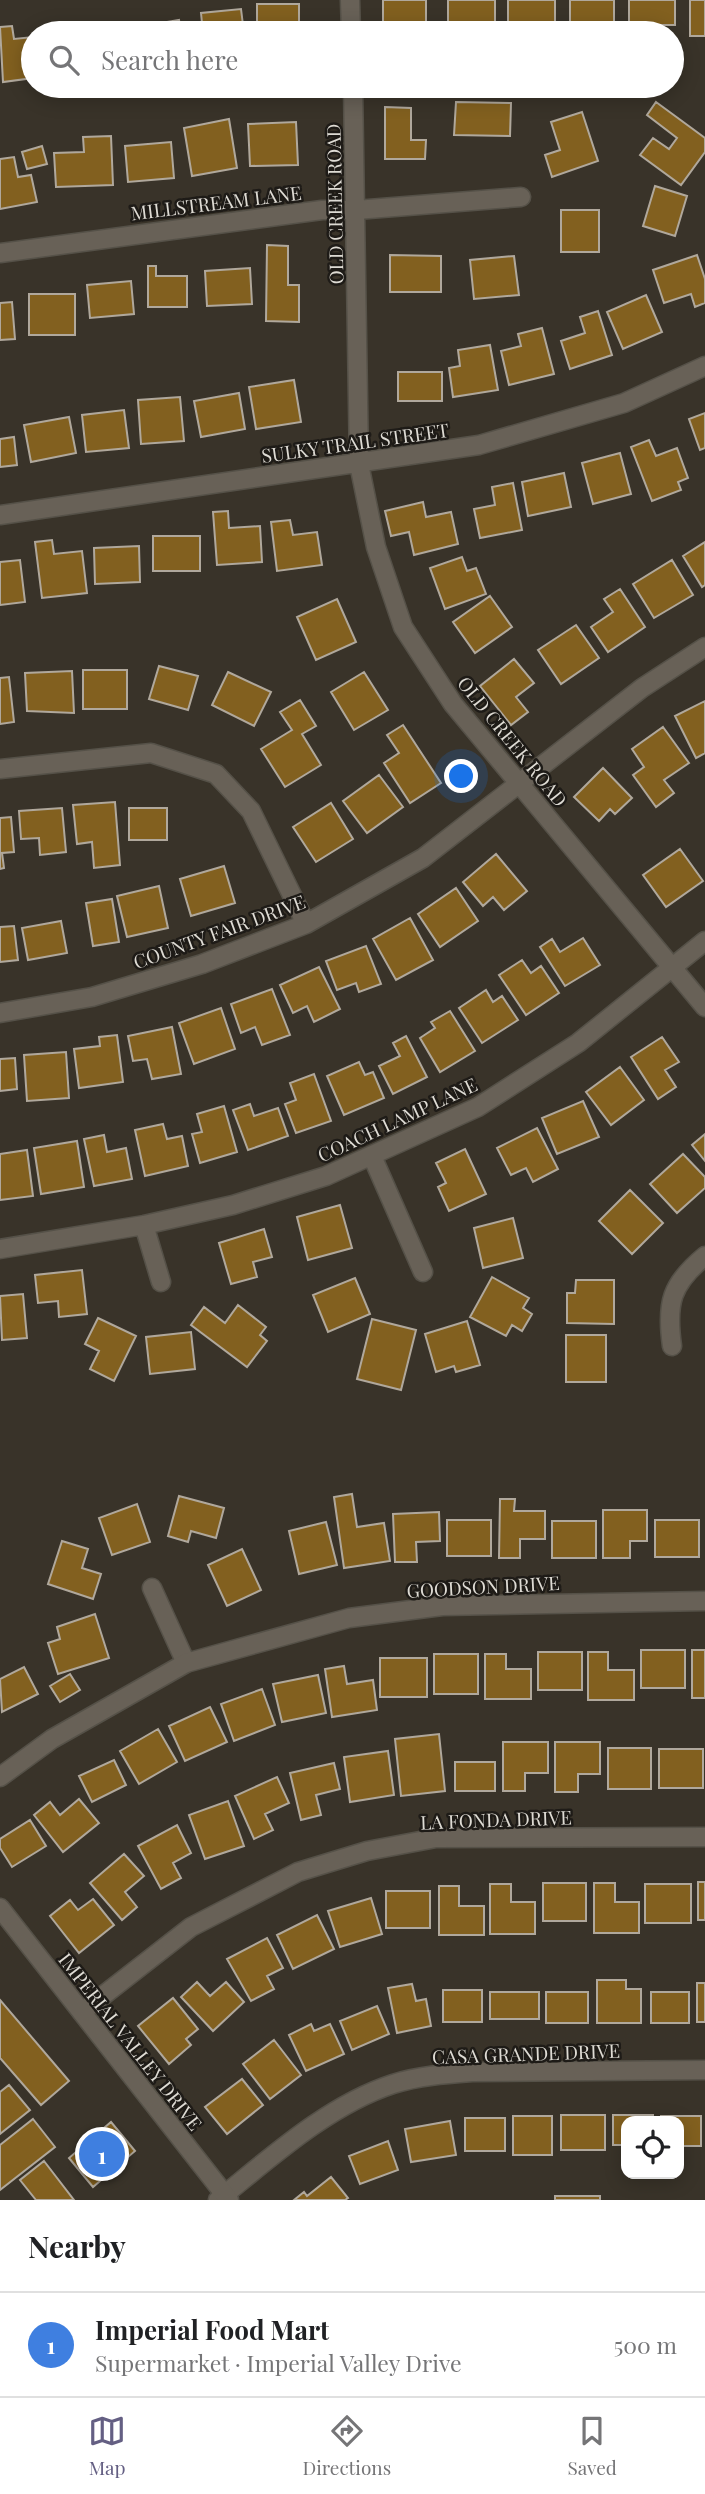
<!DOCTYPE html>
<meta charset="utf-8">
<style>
body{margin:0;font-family:"Playfair Display",serif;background:#f6f6f6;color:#202124}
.controls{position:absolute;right:21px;bottom:21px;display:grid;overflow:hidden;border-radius:14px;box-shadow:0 4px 18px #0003}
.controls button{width:63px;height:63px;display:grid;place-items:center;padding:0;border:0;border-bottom:2px solid #e0e0e0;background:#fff;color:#202124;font:35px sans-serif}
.you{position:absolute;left:462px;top:777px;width:24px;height:24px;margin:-18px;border:5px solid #fff;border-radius:50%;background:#1a73e8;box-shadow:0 0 0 10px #1a73e833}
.badge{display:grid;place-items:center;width:46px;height:46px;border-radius:50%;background:#645f83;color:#fff;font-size:23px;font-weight:700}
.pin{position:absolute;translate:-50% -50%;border:4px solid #fff;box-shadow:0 2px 7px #0006}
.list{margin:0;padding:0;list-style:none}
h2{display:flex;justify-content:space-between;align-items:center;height:91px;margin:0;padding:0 28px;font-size:30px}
h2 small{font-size:23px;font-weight:400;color:#757577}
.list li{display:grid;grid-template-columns:46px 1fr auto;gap:21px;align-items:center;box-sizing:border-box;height:105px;padding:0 28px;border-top:2px solid #e0e0e0}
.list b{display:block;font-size:26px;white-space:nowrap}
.list p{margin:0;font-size:23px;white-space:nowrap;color:#757577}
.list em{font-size:23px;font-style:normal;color:#757577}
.icon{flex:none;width:38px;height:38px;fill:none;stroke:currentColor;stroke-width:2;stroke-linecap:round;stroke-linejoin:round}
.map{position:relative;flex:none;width:705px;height:2200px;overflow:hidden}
.search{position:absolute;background:#fff;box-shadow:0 4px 18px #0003;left:21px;right:21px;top:21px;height:77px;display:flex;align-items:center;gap:18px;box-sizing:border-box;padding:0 24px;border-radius:38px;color:#757577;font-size:26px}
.sheet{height:196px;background:#fff}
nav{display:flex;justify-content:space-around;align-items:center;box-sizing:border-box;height:98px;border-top:2px solid #e0e0e0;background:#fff;font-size:19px;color:#757577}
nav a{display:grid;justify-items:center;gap:4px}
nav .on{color:#645f83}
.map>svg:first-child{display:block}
.building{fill:#82601f;stroke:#b0a89c;stroke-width:2}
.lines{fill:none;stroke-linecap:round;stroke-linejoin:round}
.street-casing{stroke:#555148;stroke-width:21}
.secondary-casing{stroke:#555148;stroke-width:21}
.street{stroke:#686157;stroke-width:18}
.secondary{stroke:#686157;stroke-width:18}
.labels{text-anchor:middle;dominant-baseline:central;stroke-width:5;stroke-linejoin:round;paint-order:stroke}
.street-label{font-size:19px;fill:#dedbd4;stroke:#1e1b17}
</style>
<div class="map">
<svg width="705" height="2200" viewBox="0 0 705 2200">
<rect width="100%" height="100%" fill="#393329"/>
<!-- building -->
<path class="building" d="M383 0H426V28H383Z
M448 0H495V33H448Z
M508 0H555V33H508Z
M570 0H614V25H570Z
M629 0H675V25H629Z
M690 0H705V36H690Z
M257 4H299V33H257Z
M241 9 244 33H203L201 13Z
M179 20 181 33H132V28Z
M108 24 109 33H64V28Z
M12 26 14 39 33 37V78L3 82 0 27Z
M456 102 511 103 510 136 454 135Z
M656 102 705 138V152L681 185 640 155 653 138 669 149 677 138 647 115Z
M385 107 411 108V140H426L425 159H385Z
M582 112 598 161 552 177 545 155 560 150 551 122Z
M229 119 237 168 192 176 184 128Z
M296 122 298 165 250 166 248 124Z
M111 136 113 185 56 187 54 153 84 152 83 137Z
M171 142 174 178 128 182 125 146Z
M42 146 47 164 27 169 22 152Z
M14 157 18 177 31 175 37 202 0 209V159Z
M655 186 687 196 675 236 643 226Z
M561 210H599V252H561Z
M267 245 288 246V285H299V322L266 321Z
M390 255 441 256V292H390Z
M697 255 705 279V303L695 307 691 294 664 303 653 270Z
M514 256 519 295 474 299 470 260Z
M148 266H156V276H187V307H148Z
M250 268 252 304 207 306 205 271Z
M131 281 134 314 90 318 87 285Z
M29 294H75V335H29Z
M646 295 662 332 623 349 607 312Z
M12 302 15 339 0 340V303Z
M598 311 612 355 570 369 561 341 585 333 580 317Z
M542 328 554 374 509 385 501 351 521 346 518 334Z
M490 345 498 390 453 397 449 368 460 366 458 350Z
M398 372H442V401H398Z
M294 380 301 422 256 429 249 387Z
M239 393 245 429 201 437 194 401Z
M180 397 184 441 141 444 138 400Z
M124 410 129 448 86 452 82 415Z
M705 413V448L700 450 689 419Z
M69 417 76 453 31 462 24 425Z
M14 437 17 465 0 467V439Z
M649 440 656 456 677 448 688 478 678 482 681 490 652 501 631 447Z
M620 453 631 494 593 504 582 463Z
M564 473 571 507 528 516 522 482Z
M513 483 522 530 480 538 474 509 495 505 492 487Z
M423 502 426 517 451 512 458 544 414 555 409 532 391 536 385 511Z
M228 511 229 528 260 526 262 562 217 565 213 512Z
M290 520 293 535 317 532 322 565 277 571 271 522Z
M153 536H200V571H153Z
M52 540 54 554 82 551 87 593 42 598 35 542Z
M705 542V585L702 587 683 556Z
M139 546 140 582 95 584 94 548Z
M462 557 467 571 476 568 486 594 445 609 430 568Z
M20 560 25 602 0 605V562Z
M672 560 693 595 654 618 633 584Z
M620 589 645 627 608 652 591 627 613 612 604 599Z
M490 596 512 627 475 653 453 622Z
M337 599 356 642 316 660 297 617Z
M576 625 599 658 561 684 538 650Z
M514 659 534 683 516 697 528 712 511 725 480 686Z
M159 666 198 676 188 710 149 699Z
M83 670H127V709H83Z
M72 671 74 713 27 711 25 673Z
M228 672 271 692 254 726 212 705Z
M364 672 388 710 354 730 331 692Z
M9 677 14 722 0 724V678Z
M300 700 316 726 302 734 321 765 285 787 261 749 292 730 280 712Z
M705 701V753L696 758 675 716Z
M403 725 441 783 410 803 384 763 399 753 387 735Z
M663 727 689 763 664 780 674 793 656 807 633 775 644 767 632 749Z
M603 768 632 798 615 814 610 809 599 821 574 797Z
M379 775 403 807 367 833 343 801Z
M115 802 120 865 94 868 92 842 77 844 73 805Z
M331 803 353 839 316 862 293 827Z
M62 808 66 852 40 855 39 838 21 839 19 811Z
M129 808H167V840H129Z
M11 817 14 852 2 853 4 868 0 869V818Z
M680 849 703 881 666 907 643 875Z
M496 854 527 891 504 910 493 897 483 906 463 882Z
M224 866 235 903 191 916 180 879Z
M159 886 168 928 127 937 117 896Z
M456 888 478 921 440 947 418 914Z
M112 899 119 942 93 946 86 903Z
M410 918 433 960 396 980 373 939Z
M61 921 67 953 28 960 22 928Z
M14 926 18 960 0 962V927Z
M583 938 600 965 565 986 540 947 552 939 560 952Z
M366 946 381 984 359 992 356 983 337 990 326 961Z
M522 960 531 973 541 966 559 993 526 1015 499 975Z
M319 967 340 1009 314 1022 307 1006 293 1013 280 985Z
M272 989 290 1035 262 1045 255 1027 241 1033 231 1004Z
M486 990 493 1002 502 996 518 1020 482 1043 459 1008Z
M221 1008 235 1049 194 1064 179 1023Z
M450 1011 475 1051 440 1072 420 1038 435 1028 431 1022Z
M172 1027 181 1074 152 1079 147 1059 133 1061 128 1036Z
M117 1035 123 1082 79 1088 74 1049 100 1046 99 1037Z
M406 1036 427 1077 393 1094 379 1066 400 1056 393 1043Z
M662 1037 679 1062 665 1070 676 1087 658 1099 631 1057Z
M66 1052 69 1098 27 1101 24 1055Z
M15 1058 17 1089 0 1091V1059Z
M359 1062 365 1075 373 1072 384 1098 344 1115 327 1076Z
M620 1067 644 1100 611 1125 586 1092Z
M314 1074 331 1121 296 1133 285 1104 296 1100 290 1083Z
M583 1101 599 1137 557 1154 542 1118Z
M250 1104 254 1116 278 1108 288 1136 248 1150 233 1110Z
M224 1106 237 1152 200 1163 192 1134 202 1132 197 1114Z
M163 1124 167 1139 182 1136 188 1166 145 1176 135 1130Z
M537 1128 558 1169 533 1182 526 1168 511 1175 497 1148Z
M705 1134V1161L692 1145Z
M104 1135 107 1152 126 1148 132 1179 94 1186 84 1139Z
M77 1141 84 1187 41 1194 34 1148Z
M465 1149 486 1194 449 1211 438 1187 446 1183 436 1163Z
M27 1150 33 1196 0 1200V1154Z
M683 1154 705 1177V1188L677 1213 650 1184Z
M630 1190 663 1223 632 1254 599 1221Z
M340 1205 352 1248 308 1260 297 1217Z
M513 1218 523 1258 483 1268 474 1228Z
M264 1229 272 1257 253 1262 257 1277 231 1284 219 1243Z
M82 1270 87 1314 59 1317 58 1301 38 1303 35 1275Z
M492 1277 529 1298 523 1308 532 1314 522 1331 512 1325 506 1336 470 1317Z
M355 1278 370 1314 328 1332 313 1295Z
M576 1280H614V1324L567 1323V1293H575Z
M23 1294 27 1338 2 1340 0 1296Z
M238 1305 266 1327 260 1335 267 1341 247 1367 191 1325 204 1307 225 1323Z
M98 1318 136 1336 114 1381 90 1369 99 1351 85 1344Z
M372 1319 416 1330 401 1390 357 1379Z
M467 1321 480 1365 456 1372 454 1366 436 1372 425 1334Z
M191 1332 195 1369 150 1374 146 1337Z
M566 1335H606V1382H566Z
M352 1494 357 1527 384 1523 390 1561 344 1568 334 1497Z
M179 1496 224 1508 216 1538 191 1531 188 1542 168 1536Z
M500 1499H515L514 1511H545V1539H520V1558H499Z
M137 1504 150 1542 112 1555 99 1518Z
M603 1510H647V1541H630V1558H603Z
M439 1512 440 1541 416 1542 417 1562H395L393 1514Z
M447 1520H491V1556H447Z
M655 1520H699V1557H655Z
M552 1521H596V1558H552Z
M326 1522 337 1565 299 1574 289 1531Z
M62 1541 88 1549 82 1568 101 1574 93 1599 48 1584Z
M242 1549 261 1590 227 1606 208 1565Z
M95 1614 109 1658 58 1674 48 1643 60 1639 57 1627Z
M641 1650H685V1688H641Z
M692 1650H705V1698H692Z
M538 1652H582V1690H538Z
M588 1652H608V1670H634V1700H588Z
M434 1654H478V1694H434Z
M485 1654H506V1669H531V1699H485Z
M380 1658H427V1697H380Z
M344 1666 347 1684 373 1680 377 1710 332 1717 325 1669Z
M24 1667 38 1694 2 1712 0 1679Z
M70 1674 80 1690 60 1702 50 1686Z
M318 1675 326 1713 282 1722 273 1684Z
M262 1689 275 1725 234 1741 221 1704Z
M210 1707 227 1742 185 1761 169 1726Z
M158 1729 177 1762 139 1784 120 1751Z
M439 1734 445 1791 401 1796 395 1739Z
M503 1742H548V1773H525V1791H503Z
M555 1742H600V1774H578V1792H555Z
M608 1748H651V1789H608Z
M659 1749H703V1788H659Z
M388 1751 394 1795 350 1802 344 1757Z
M114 1760 126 1785 92 1802 79 1776Z
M455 1762H495V1791H455Z
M334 1763 340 1789 316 1795 321 1815 301 1820 290 1773Z
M277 1777 289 1803 265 1814 273 1830 254 1839 235 1796Z
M79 1799 99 1823 63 1852 34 1815 50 1802 60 1815Z
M228 1801 244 1846 205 1859 189 1815Z
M30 1820 46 1846 12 1867 0 1848V1839Z
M177 1825 191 1853 173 1863 181 1878 161 1889 138 1846Z
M124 1854 144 1876 125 1892 137 1907 122 1920 90 1883Z
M698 1882H705V1920H698Z
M543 1883H586V1921H543Z
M594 1883H615V1902H639V1933H594Z
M490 1884H511V1902H535V1934H490Z
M645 1884H691V1923H645Z
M439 1886H459V1906H484V1935H439Z
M386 1891H430V1928H386Z
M371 1898 382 1934 340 1947 328 1911Z
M93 1899 114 1925 79 1953 50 1916 70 1900 78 1910Z
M317 1915 334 1949 293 1969 277 1935Z
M267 1938 283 1968 267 1976 274 1989 251 2001 227 1959Z
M597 1980H626V1989H641V2023H597Z
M197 1982 210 1996 226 1982 244 2002 213 2031 181 1997Z
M697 1983H705V2022H697Z
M412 1984 416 2001 426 1999 431 2026 397 2033 388 1988Z
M443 1990H482V2022H443Z
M490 1992H539V2019H490Z
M546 1992H588V2023H546Z
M651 1992H689V2023H651Z
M173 1998 198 2029 186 2039 191 2045 169 2064 138 2026Z
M0 2000 69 2081 41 2105 0 2058Z
M377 2006 389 2034 352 2050 340 2021Z
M311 2024 314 2031 330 2024 344 2054 306 2071 289 2035Z
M274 2040 301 2075 270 2099 243 2064Z
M242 2079 263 2105 227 2134 205 2107Z
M9 2085 30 2110 0 2134V2092Z
M561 2115H605V2150H561Z
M613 2115H653V2121H626V2145H613Z
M513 2116H552V2155H513Z
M661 2116H701V2146H679V2121H661Z
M465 2118H505V2151H465Z
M33 2119 55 2147 0 2190V2145Z
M450 2121 456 2155 411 2162 405 2129Z
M111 2122 135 2151 93 2187 69 2158Z
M388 2141 398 2170 360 2184 349 2156Z
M44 2161 74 2200H36L20 2180Z
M331 2177 348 2198 345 2200H294L304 2192 307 2196Z
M555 2196H600V2200H555Z"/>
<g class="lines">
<defs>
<path id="street" d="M350 0 351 33
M353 86 359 464 376 547 403 627 453 704 705 1007
M0 253 322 210H356L521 197
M0 515 479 445 624 403 705 366
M0 769 151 753 216 774 251 811 306 924
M0 1013 92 997 202 964 306 924 423 858 642 688 705 647
M372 1156 423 1272
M144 1225 161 1282
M0 1249 144 1225 233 1205 326 1176 478 1107 578 1043 705 941
M672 1346C666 1303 671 1284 705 1256
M152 1588 186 1663
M82 2012 191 1927 298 1872 367 1851 436 1838 705 1837
M218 2200C269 2159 328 2105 393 2084 418 2076 445 2074 472 2072L705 2070"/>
<path id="secondary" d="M0 1777 52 1739 186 1663 349 1618 442 1606 705 1601
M0 1908 229 2200"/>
</defs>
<!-- street casing -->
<use href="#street" class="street-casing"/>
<!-- secondary casing -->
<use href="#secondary" class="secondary-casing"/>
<!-- street -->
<use href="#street" class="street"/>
<!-- secondary -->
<use href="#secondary" class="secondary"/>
</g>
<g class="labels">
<!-- street labels -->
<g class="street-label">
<text transform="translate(216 202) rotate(-7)">MILLSTREAM LANE</text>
<text transform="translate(334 204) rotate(-91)">OLD CREEK ROAD</text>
<text transform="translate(355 442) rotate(-8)">SULKY TRAIL STREET</text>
<text transform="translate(513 741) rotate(51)">OLD CREEK ROAD</text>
<text transform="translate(219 931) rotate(-20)">COUNTY FAIR DRIVE</text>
<text transform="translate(397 1119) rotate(-25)">COACH LAMP LANE</text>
<text transform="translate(483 1586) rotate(-3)">GOODSON DRIVE</text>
<text transform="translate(496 1819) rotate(-2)">LA FONDA DRIVE</text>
<text transform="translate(131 2041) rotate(52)">IMPERIAL VALLEY DRIVE</text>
<text transform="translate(526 2053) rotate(-2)">CASA GRANDE DRIVE</text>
</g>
</g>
</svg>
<div class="controls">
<button><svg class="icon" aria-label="locate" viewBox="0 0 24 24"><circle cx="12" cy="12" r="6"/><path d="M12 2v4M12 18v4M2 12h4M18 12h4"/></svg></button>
</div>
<div class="you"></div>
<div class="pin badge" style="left:102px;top:2154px;background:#3f7fe0">1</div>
<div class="search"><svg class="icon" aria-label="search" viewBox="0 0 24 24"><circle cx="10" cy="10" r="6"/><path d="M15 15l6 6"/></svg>Search here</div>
</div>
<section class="sheet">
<h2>Nearby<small></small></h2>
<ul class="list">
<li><span class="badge" style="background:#3f7fe0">1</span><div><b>Imperial Food Mart</b><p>Supermarket · Imperial Valley Drive</p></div><em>500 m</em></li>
</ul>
</section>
<nav>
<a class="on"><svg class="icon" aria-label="map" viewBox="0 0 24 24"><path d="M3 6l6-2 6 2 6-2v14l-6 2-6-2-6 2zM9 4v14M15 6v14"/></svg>Map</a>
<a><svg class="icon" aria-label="directions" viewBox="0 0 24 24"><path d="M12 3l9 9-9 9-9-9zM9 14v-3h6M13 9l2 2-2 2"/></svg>Directions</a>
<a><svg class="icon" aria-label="saved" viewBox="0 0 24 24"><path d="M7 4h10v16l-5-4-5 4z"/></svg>Saved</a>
</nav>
